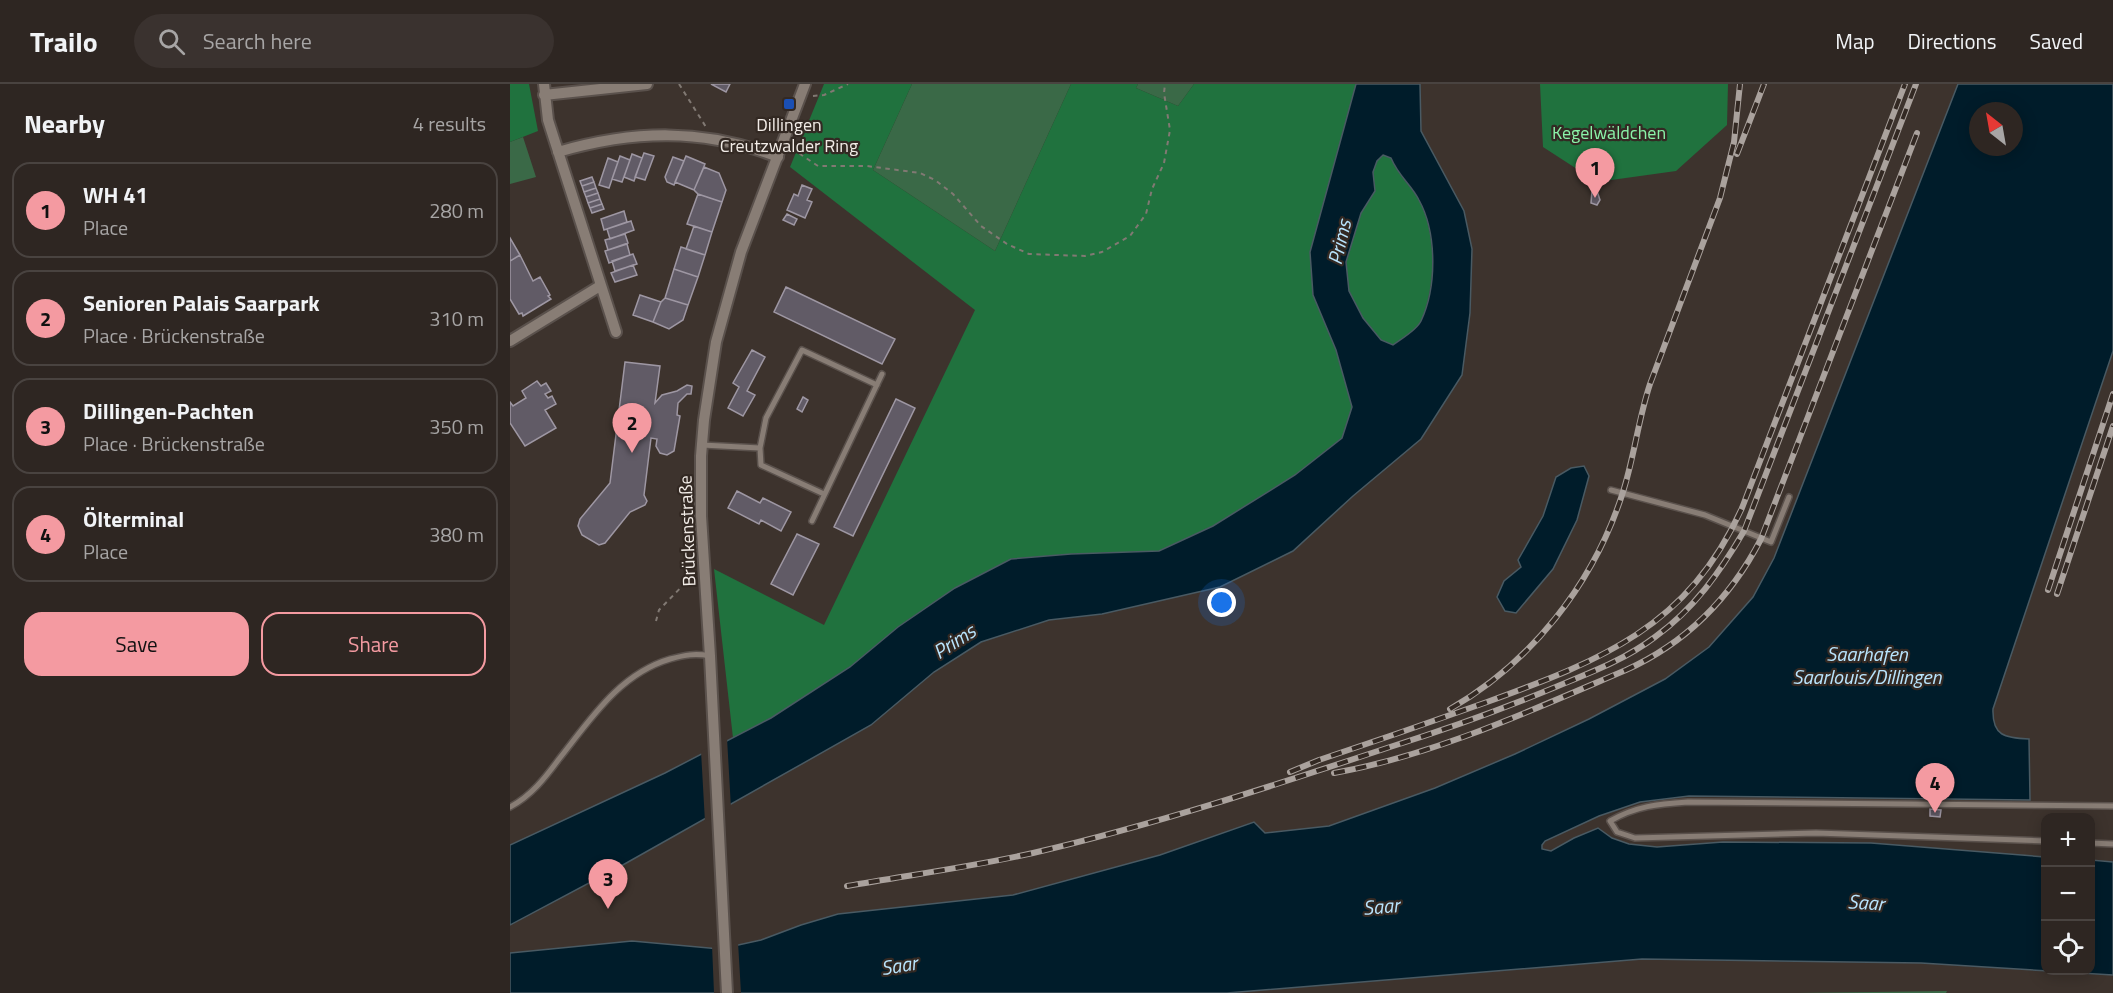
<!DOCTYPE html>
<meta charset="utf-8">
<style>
body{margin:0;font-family:"Titillium Web",sans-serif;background:#3a322f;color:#f1f3f6}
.controls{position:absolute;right:18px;bottom:18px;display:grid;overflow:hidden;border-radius:12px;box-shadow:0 3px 15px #0003}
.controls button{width:54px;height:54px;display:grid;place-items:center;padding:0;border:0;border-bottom:2px solid #494340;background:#2e2622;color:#f1f3f6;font:30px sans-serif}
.compass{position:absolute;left:1459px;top:18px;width:54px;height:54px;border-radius:50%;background:#2e2622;box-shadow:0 3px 15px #0003;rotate:329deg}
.you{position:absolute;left:712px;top:519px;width:21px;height:21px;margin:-15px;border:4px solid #fff;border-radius:50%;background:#1a73e8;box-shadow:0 0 0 9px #1a73e833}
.badge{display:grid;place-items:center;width:39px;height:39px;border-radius:50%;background:#f49aa1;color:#111;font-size:20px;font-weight:700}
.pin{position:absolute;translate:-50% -50px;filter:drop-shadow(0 2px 3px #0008)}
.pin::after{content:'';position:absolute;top:32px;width:21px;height:18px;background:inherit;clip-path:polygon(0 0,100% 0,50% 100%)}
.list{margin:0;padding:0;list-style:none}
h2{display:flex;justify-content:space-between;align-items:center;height:78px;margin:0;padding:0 24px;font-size:26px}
h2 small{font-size:20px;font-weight:400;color:#a7a5a5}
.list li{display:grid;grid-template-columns:39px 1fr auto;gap:18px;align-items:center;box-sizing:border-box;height:96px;margin:0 12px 12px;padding:0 12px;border:2px solid #494340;border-radius:18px}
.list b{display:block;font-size:22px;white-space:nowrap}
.list p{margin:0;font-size:20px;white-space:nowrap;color:#a7a5a5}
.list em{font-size:20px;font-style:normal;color:#a7a5a5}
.actions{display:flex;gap:12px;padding:18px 24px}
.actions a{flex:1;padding:14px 0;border:2px solid #f49aa1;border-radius:18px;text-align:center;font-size:21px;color:#f49aa1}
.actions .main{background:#f49aa1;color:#111}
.icon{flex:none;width:33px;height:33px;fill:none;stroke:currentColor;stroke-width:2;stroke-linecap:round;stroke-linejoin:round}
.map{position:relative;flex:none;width:1603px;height:909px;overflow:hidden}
header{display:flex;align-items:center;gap:36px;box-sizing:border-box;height:84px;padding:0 30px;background:#2e2622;border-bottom:2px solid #494340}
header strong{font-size:28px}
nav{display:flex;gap:33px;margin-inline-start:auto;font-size:21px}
.search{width:420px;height:54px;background:#3a322f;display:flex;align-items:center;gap:15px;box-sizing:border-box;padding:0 21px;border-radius:33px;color:#a7a5a5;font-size:22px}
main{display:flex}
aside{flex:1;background:#2e2622}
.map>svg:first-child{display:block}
.green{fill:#3a6947}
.forest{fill:#20723e}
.water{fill:#001c2a;stroke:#495a63;stroke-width:1.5;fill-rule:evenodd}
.pier{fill:#3d332d}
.building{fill:#615b66;stroke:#9e97a3;stroke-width:1.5}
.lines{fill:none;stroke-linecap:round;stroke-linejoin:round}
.lane-casing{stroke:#5a514c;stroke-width:8}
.street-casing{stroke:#5a514c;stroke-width:14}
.path{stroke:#817973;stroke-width:2;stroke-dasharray:4.5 4.5;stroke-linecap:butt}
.lane{stroke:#887d75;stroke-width:5}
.street{stroke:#887d75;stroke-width:10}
.rail-casing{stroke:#aaa29d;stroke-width:6}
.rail{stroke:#332923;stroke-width:4;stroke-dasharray:11;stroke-linecap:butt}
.transit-dot{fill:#1a4fb4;stroke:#332923;stroke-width:2}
.labels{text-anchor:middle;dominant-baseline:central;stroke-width:4.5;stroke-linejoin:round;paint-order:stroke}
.poi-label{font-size:18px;fill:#f2ece7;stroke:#332923}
.park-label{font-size:18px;fill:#8bf4a9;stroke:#332923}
.street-label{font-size:18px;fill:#f2ece7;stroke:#332923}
.water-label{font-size:20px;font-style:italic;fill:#b9e5fe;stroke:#332923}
</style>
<header>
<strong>Trailo</strong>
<div class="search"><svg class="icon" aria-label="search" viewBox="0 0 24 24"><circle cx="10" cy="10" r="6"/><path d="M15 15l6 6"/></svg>Search here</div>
<nav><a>Map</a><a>Directions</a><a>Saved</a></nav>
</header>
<main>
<aside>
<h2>Nearby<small>4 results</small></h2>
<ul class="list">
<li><span class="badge">1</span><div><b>WH 41</b><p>Place</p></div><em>280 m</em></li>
<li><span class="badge">2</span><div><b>Senioren Palais Saarpark</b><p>Place · Brückenstraße</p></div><em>310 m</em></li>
<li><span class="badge">3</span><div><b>Dillingen-Pachten</b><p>Place · Brückenstraße</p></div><em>350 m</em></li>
<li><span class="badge">4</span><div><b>Ölterminal</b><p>Place</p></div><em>380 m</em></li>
</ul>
<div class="actions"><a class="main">Save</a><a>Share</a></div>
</aside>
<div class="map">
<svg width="1603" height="909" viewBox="0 0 1603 909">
<rect width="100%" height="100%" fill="#3d332d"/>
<!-- green -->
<path class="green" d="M402 0H561L485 167 363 86Z
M628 0H684L668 22 626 4Z
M13 53 26 93 0 100V58Z
M1437 907 1436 909H1287Z"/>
<!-- forest -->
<path class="forest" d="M0 0H19L28 47 0 58Z
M314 0H402L363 86 485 167 561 0H628L626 4 668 22 684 0H846L800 168 842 323 832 354 785 391 703 442 649 467 561 470 501 475 445 504 388 543 340 583 261 634 223 654 204 485 314 541 465 226 280 83Z
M1030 0H1218L1217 41 1166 87 1087 98 1033 63Z
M873 71 881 74C889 93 900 100 909 116 927 149 926 203 911 237 907 246 891 255 883 261L871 256 853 234 839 207 836 178 851 129 865 107 863 88 867 77Z"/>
<!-- water -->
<path class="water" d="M846 0H910L911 47 954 127 962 165 960 229 952 291 911 355 843 412 783 467 710 503 592 530 539 536 471 558 424 588 361 641 111 782 0 841V761L155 689 261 634 340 583 388 543 445 504 501 475 561 470 649 467 703 442 785 391 832 354 842 323 826 266 803 211 800 168ZM873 71 881 74C889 93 901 100 909 116 927 149 927 203 911 237 907 246 891 255 883 261L871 256 853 234 839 207 836 178 851 129 865 107 863 88 867 77Z
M1448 0H1603V267L1483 625C1482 652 1495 654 1519 655L1520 716 1179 712 1130 718 1089 732 1035 757 1032 761V765L1041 767 1064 754 1088 744 1102 754 1119 760 1147 763 1213 758 1361 759 1535 773 1536 886H1580L1581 776 1603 778V891L1411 879 1132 875 717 909H0V869L122 857 210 865 251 856 291 841 328 830 503 811 650 771 744 738 755 749 819 742 925 704 1005 670 1079 635 1155 595 1199 563 1243 513 1264 474ZM1468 27H1504V63H1468Z
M1074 382 1079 392 1067 436 1043 485 1006 529 995 527 987 513 994 497 1011 483 1008 476 1033 432 1046 393 1061 384Z"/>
<!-- pier -->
<path class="pier" d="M217 654 221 724 195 738 191 667Z
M228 858 231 909H204L202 861 210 862Z"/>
<!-- building -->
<path class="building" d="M201 0H220L216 8Z
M134 69 144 72 135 96 125 93Z
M122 70 132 74 124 97 114 93Z
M110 72 120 76 112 98 102 95Z
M176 72 195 80 184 106 165 98Z
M163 73 174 77 164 101 157 98 155 93Z
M98 74 108 78 99 104 89 101Z
M194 83 209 89 216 106 212 118 188 110 184 106Z
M82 93 84 98 72 102 70 97Z
M84 98 86 104 74 108 72 102Z
M292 101 302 105 297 116 302 118 295 134 277 126 284 110 288 112Z
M86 104 88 109 76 113 74 108Z
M1082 107H1087L1090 116 1087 121 1081 119Z
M88 109 90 115 78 119 76 113Z
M188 110 212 118 202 148 177 140Z
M90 115 92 120 80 124 78 119Z
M92 120 94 125 82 129 80 124Z
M114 127 117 138 94 146 91 135Z
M277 130 287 135 284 141 273 136Z
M121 137 124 146 100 155 97 145Z
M184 142 202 148 195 171 176 165Z
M115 150 118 159 98 166 95 156Z
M0 154 10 171 0 177Z
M117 160 120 171 99 179 95 167Z
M171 163 195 171 188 193 164 185Z
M123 170 127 180 105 187 102 177Z
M10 171 23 197 30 193 40 211 38 212 41 215 13 232 12 229 9 230 0 215V177Z
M123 181 127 191 105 198 101 189Z
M164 185 188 193 178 221 155 214Z
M276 203 385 255 372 280 264 228Z
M130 211 151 218 143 238 123 231Z
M155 214 178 221 173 236 159 245 143 238 151 218Z
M242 266 255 273 237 307 245 311 233 332 218 324 229 303 223 299Z
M115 278 150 282 145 319 152 311 167 307 177 301 182 302 181 310H177L168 319 167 331 170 332 164 367 157 371 150 369 146 362 147 355 141 354 134 411 137 417 135 421 120 428 95 459 89 461 72 451 68 442 70 435 100 399Z
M27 297 31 302 36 299 41 307 35 310 38 314 42 312 46 320 35 326 46 344 15 362 0 339V318L3 322 16 314 12 307Z
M293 313 298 316 292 328 287 325Z
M386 315 405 324 343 452 324 443Z
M227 407 250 419 253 414 281 428 271 447 251 436 249 440 218 424Z
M287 450 309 460 283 511 261 500Z
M1420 725 1431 726 1430 733 1420 732Z"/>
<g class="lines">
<defs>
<path id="lane" d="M192 361 250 364
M1101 406 1195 431 1261 458 1279 413
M314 410 251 381 250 364 256 334 292 266 367 301
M302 437 372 290
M0 723C21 712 35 694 49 675 80 636 109 590 160 575 175 571 185 569 200 572
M1536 757 1306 749 1125 754 1107 748 1100 737C1126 722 1148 720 1178 718L1603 722
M1580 759 1603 760"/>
<path id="street" d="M34 0 38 36 106 248
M34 11 137 0
M48 68C124 46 193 44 268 73
M0 257 90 202
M217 909 200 572 191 432V372L194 336 206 258 231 168 295 0"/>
</defs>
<!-- lane casing -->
<use href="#lane" class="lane-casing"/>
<!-- street casing -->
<use href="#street" class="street-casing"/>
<!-- path -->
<path class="path" d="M169 0 196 43
M303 12 314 11 338 0
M283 63 290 70 308 82H357L410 89 425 96 443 110 471 142 497 160 519 170 575 172 592 168 620 152 636 130 642 105 654 79 660 46 654 9 655 0
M146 537 149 526 183 491"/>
<!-- lane -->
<use href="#lane" class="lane"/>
<!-- street -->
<use href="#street" class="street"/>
<defs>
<path id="rail" d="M1227 70 1254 0
M1538 506 1603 310
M1547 510 1603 342
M940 625C1021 579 1083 500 1112 411 1124 375 1128 336 1140 300L1210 114 1224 58 1230 0
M780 688 809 676C866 657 921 638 977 618 1092 576 1178 543 1232 424L1395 0
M824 689C925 671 1022 626 1116 586 1176 559 1221 513 1251 455L1407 49
M337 802C399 791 461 783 523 769 644 741 762 702 880 663 937 645 993 625 1048 602 1082 588 1116 575 1145 553 1184 525 1210 488 1234 447L1406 0"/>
</defs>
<!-- rail casing -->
<use href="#rail" class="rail-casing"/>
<!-- rail -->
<use href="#rail" class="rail"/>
</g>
<!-- markers -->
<rect class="transit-dot" x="273" y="14" width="12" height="12" rx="3"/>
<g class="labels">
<!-- poi labels -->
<g class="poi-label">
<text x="279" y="40">Dillingen<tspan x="279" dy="21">Creutzwalder Ring</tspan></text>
</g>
<!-- park labels -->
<g class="park-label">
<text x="1099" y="48">Kegelwäldchen</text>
</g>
<!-- street labels -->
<g class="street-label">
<text transform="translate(177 447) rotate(-92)">Brückenstraße</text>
</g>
<!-- water labels -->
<g class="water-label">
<text transform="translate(829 158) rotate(-77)">Prims</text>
<text transform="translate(444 557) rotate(-33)">Prims</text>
<text x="1357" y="569">Saarhafen<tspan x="1357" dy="23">Saarlouis/Dillingen</tspan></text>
<text transform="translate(1356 818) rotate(4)">Saar</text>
<text transform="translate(871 822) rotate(-5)">Saar</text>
<text transform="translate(389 881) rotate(-9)">Saar</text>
</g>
</g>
</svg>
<div class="controls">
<button>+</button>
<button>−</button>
<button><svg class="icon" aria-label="locate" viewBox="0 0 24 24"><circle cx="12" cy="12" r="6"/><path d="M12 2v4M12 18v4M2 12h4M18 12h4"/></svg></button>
</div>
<svg class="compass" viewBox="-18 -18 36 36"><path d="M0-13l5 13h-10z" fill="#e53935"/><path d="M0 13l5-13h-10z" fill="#a7a5a5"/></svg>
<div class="you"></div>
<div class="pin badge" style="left:1085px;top:114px">1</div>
<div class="pin badge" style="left:122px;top:369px">2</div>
<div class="pin badge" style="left:98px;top:825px">3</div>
<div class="pin badge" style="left:1425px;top:729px">4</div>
</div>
</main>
